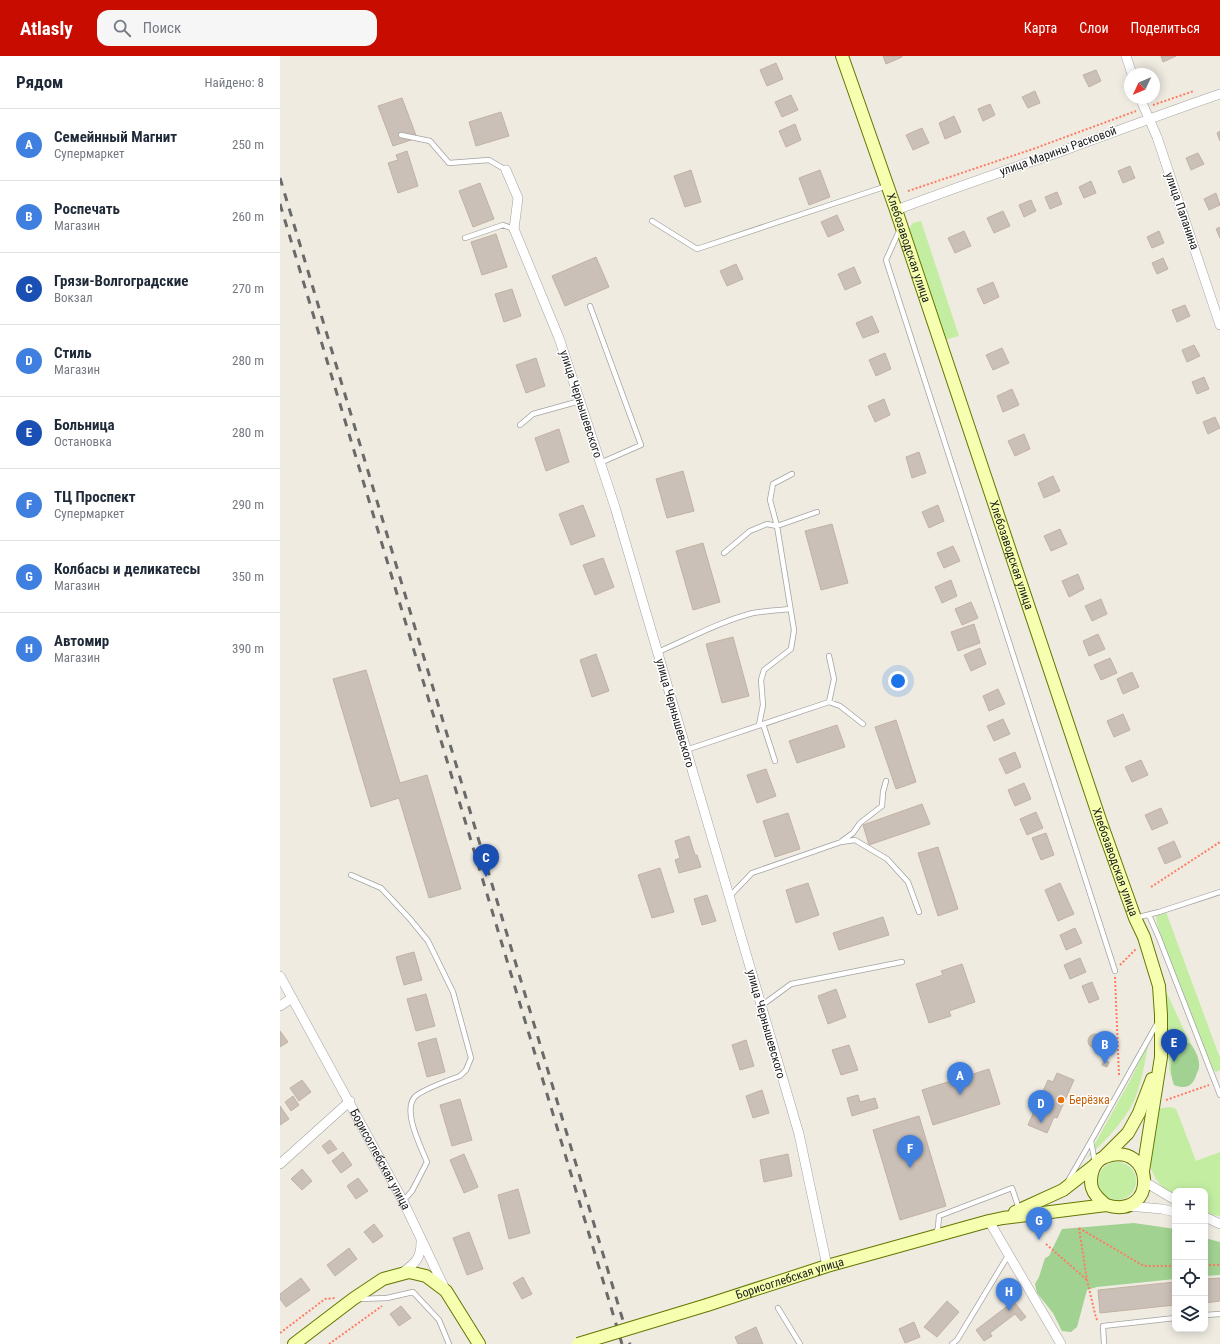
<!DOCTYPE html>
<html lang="ru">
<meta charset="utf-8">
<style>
body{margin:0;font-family:"Roboto Condensed",sans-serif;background:#f6f6f7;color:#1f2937}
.controls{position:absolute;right:12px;bottom:12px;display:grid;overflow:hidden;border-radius:8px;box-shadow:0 2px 10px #0003}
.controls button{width:36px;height:36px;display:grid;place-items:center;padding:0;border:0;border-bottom:1px solid #e0e1e3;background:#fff;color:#1f2937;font:20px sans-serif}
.compass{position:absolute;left:844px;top:12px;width:36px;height:36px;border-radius:50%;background:#fff;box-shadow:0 2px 10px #0003;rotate:226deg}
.you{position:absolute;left:618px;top:625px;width:14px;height:14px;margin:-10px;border:3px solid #fff;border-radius:50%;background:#1a73e8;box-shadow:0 0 0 6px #1a73e833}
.badge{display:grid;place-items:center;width:26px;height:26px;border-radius:50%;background:#c90c00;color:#fff;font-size:13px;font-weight:700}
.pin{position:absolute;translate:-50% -33px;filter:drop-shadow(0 1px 2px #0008)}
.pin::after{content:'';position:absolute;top:21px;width:14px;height:12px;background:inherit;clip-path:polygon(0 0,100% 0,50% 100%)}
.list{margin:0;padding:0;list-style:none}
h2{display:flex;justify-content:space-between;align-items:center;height:52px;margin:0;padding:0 16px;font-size:17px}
h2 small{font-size:13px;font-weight:400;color:#747a83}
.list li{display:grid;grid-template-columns:26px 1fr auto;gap:12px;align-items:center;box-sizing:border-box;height:72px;padding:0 16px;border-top:1px solid #e0e1e3}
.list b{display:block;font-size:15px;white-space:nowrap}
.list p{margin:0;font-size:13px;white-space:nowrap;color:#747a83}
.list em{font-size:13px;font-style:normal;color:#747a83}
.icon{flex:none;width:22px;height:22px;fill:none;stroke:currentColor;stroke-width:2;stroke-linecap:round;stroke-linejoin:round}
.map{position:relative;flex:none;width:940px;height:1288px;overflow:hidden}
header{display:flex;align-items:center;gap:24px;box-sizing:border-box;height:56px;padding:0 20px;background:#c90c00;color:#fff}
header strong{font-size:19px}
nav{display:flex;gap:22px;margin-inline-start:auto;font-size:14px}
.search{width:280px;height:36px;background:#f6f6f7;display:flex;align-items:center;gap:10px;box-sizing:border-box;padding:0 14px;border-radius:12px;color:#747a83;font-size:15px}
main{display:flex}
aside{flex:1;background:#fff}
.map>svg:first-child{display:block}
.grass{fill:#c3eea2}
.forest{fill:#a1d292}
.building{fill:#cbc0b7;stroke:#c2b2a2}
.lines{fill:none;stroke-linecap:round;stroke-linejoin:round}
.lane-casing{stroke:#a3a3a3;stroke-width:6}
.street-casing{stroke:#a3a3a3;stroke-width:10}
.secondary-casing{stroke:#637700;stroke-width:14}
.path{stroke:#ff7c62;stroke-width:2;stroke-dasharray:2 2;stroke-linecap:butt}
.lane{stroke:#fff;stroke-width:4.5}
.street{stroke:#fff;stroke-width:9}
.secondary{stroke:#f6ffaf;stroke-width:12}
.rail{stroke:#6a6a6a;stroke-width:3;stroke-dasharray:8 8;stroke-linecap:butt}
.secondary-bridge-casing{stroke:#637700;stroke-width:14;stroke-linecap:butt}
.secondary-bridge{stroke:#f6ffaf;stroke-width:12}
.food-dot{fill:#e8710a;stroke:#fff;stroke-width:1.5}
.labels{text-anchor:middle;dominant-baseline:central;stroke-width:3;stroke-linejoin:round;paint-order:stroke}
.street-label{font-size:12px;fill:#1c1c1c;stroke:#fff}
.food-label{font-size:12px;fill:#c56008;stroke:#fff;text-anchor:start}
</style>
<header>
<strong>Atlasly</strong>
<div class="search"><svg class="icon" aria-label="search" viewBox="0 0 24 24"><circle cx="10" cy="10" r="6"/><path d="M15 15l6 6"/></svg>Поиск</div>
<nav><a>Карта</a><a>Слои</a><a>Поделиться</a></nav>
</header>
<main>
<aside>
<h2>Рядом<small>Найдено: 8</small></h2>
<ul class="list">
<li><span class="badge" style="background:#3f7fe0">A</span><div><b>Семейнный Магнит</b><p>Супермаркет</p></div><em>250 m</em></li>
<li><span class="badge" style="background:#3f7fe0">B</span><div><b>Роспечать</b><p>Магазин</p></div><em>260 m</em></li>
<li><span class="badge" style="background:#1a4fb4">C</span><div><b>Грязи-Волгоградские</b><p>Вокзал</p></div><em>270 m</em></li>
<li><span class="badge" style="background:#3f7fe0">D</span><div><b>Стиль</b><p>Магазин</p></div><em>280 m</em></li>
<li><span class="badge" style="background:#1a4fb4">E</span><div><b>Больница</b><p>Остановка</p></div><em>280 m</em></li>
<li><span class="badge" style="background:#3f7fe0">F</span><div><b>ТЦ Проспект</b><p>Супермаркет</p></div><em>290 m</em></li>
<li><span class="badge" style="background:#3f7fe0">G</span><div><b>Колбасы и деликатесы</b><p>Магазин</p></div><em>350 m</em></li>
<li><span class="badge" style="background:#3f7fe0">H</span><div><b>Автомир</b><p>Магазин</p></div><em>390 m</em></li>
</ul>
</aside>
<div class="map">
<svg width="940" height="1288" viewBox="0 0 940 1288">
<rect width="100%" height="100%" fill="#efebe1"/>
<!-- grass -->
<path class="grass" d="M641 165 679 280 664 284 628 174 633 167Z
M886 856 940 1002V1014L936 1016 932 1013 879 876 876 861 879 858Z
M884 931 910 987H905L894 998 890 1020Z
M869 985C865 1005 862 1026 854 1045 844 1066 824 1086 807 1102L852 1021Z
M889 1051 895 1052 897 1055 916 1105 940 1096V1160L925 1158V1135H895V1141C880 1133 870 1117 868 1100 868 1090 875 1064 877 1053Z
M818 1125a19 19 0 1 1 38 0a19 19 0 1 1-38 0Z"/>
<!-- forest -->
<path class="forest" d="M905 987H910C915 993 920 1003 919 1011 919 1013 918 1015 917 1017 913 1030 907 1034 894 1029 888 1013 890 997 905 987Z
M854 1167 895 1173V1223L817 1231 807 1234 797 1271 791 1276 782 1275 773 1257 757 1237 755 1228 759 1221 765 1202 769 1200 782 1173Z
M925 1182 940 1186V1219L925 1220Z"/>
<!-- building -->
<path class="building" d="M603 0H622V1L606 8Z
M881 0H896L883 6Z
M496 7 503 23 487 30 480 14Z
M816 14 821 25 809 31 803 19Z
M755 35 760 47 748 52 742 41Z
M511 39 518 54 502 61 495 46Z
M122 42 137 82 113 90 98 50Z
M710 48 715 59 703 65 698 53Z
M221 56 229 80 196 90 189 66Z
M674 60 681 76 665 83 659 67Z
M515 68 521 84 506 91 499 75Z
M642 72 649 87 633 94 626 79Z
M940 75V85L937 77Z
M127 95 138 130 118 137 108 107 118 104 116 99Z
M918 97 924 108 911 114 906 102Z
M850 110 855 122 843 127 838 115Z
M411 114 421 146 405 151 394 120Z
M540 114 550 141 529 149 519 122Z
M811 125 816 137 804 142 799 131Z
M200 127 214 163 193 171 179 135Z
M777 136 782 148 770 153 765 141Z
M936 137 940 149 929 154 924 143Z
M751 144 756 155 744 161 739 149Z
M723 155 730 170 714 177 707 162Z
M557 159 564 174 548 181 541 166Z
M940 171V182L936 173Z
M684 175 691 190 675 197 668 182Z
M879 175 884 187 872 192 867 181Z
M216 178 227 211 202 219 191 186Z
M316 201 329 231 285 250 272 220Z
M883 202 888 213 877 218 872 207Z
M456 208 463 223 447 230 440 215Z
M574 211 581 227 565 234 558 218Z
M713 226 719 241 704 248 697 233Z
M232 233 241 260 224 266 215 238Z
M905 249 910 260 897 266 892 254Z
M592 260 599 276 583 282 576 267Z
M914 289 920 300 907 306 902 294Z
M722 292 729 307 713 314 706 299Z
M605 297 611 313 596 320 589 304Z
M256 302 265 330 246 337 236 309Z
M924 321 929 333 917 338 912 326Z
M732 333 739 349 723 356 717 340Z
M604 343 610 359 595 366 588 350Z
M935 361 940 372 928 378 923 366Z
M279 373 289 406 266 415 255 382Z
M744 378 750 393 735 400 728 385Z
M639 396 646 417 632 422 626 401Z
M403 415 414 455 387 462 376 423Z
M773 420 780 435 764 442 758 427Z
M303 449 315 480 291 489 279 458Z
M658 449 664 465 649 472 642 456Z
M552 468 568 527 541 534 525 475Z
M780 473 787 488 771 495 764 480Z
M423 487 440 546 413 554 396 495Z
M673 490 680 505 664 512 657 497Z
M323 502 334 531 315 539 303 509Z
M798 518 804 533 789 541 782 525Z
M671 524 677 540 662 547 655 531Z
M821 543 827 558 812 565 805 550Z
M691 546 698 562 682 569 675 553Z
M694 568 700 587 678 595 671 576Z
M818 578 825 593 809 600 803 585Z
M453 581 469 640 442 647 426 588Z
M700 592 706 608 691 615 684 599Z
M316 598 329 635 312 641 300 604Z
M830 602 837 617 821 624 814 609Z
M86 614 120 727 147 719 181 833 149 842 119 742 91 751 53 623Z
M852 616 859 631 843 638 837 623Z
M718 633 725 648 709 655 703 640Z
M843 658 850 674 834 681 827 665Z
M723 663 730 678 714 685 707 670Z
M616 664 636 726 616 733 595 671Z
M557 669 565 691 517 707 509 685Z
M735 696 741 711 726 718 719 703Z
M861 704 868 719 852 726 845 711Z
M486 713 496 740 477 747 467 719Z
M744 727 751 743 735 750 728 734Z
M642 748 650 768 589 789 583 769Z
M881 752 888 767 872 774 865 759Z
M756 756 763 772 747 779 740 763Z
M508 757 520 793 495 801 483 765Z
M766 777 774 799 761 804 752 782Z
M409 780 415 799H417L421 811 399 817 395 804 400 802 395 785Z
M894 785 901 801 885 808 878 792Z
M658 791 678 853 658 860 638 797Z
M380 812 394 856 372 862 358 819Z
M528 827 539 859 516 867 506 834Z
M780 827 794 858 778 865 765 834Z
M427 839 436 865 422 869 414 843Z
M603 861 609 879 559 894 553 877Z
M795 872 802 887 786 894 780 879Z
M134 896 142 924 124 929 116 901Z
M800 902 806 916 790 923 784 909Z
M682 908 695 946 669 955 671 960 649 967 636 928 663 919 661 915Z
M812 926 819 943 809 947 802 930Z
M556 933 566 961 548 968 538 940Z
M146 938 155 970 136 975 127 943Z
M0 975 8 986 0 991Z
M808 985a7 7 0 1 1 14 0a7 7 0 1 1-14 0Z
M156 982 165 1016 147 1021 138 987Z
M466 984 474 1010 460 1014 452 989Z
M569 989 578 1014 561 1019 552 994Z
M824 1004 829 1006 827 1011 822 1009Z
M709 1013 720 1048 653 1069 642 1034Z
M777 1017 794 1024 777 1062 774 1061 767 1077 748 1069 768 1024 773 1026Z
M22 1024 31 1036 19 1045 10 1032Z
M482 1034 489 1057 473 1062 466 1040Z
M578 1039 580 1046 595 1042 598 1052 572 1060 567 1042Z
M13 1040 19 1049 11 1055 5 1046Z
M180 1043 192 1084 172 1090 160 1049Z
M0 1050 9 1063 0 1069Z
M639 1060 666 1150 620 1164 593 1074Z
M50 1084 57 1093 48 1098 42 1090Z
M63 1096 72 1109 61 1117 52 1105Z
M184 1098 198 1131 184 1137 170 1104Z
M508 1098 512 1120 484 1126 480 1104Z
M22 1113 32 1125 22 1134 11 1123Z
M78 1122 88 1135 76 1143 67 1130Z
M238 1133 250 1177 229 1183 218 1139Z
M94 1168 103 1180 93 1187 84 1176Z
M189 1176 203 1213 187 1219 173 1182Z
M69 1192 77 1203 55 1220 47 1209Z
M243 1221 252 1238 242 1243 233 1227Z
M21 1222 30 1234 6 1251 0 1243V1238Z
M940 1222V1245L925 1247V1223Z
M895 1226V1249L820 1257 818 1234Z
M667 1245 679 1256 657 1281 644 1271Z
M735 1247 746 1261 741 1265 735 1258 710 1277 712 1280 704 1285 696 1274 726 1251 728 1253Z
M121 1250 131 1262 119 1270 110 1258Z
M634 1266 640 1281 625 1287 619 1273Z
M476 1271 483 1288H458L455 1281Z"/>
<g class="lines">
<defs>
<path id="lane" d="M121 79 150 85 169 107 209 104 226 114
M372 165 417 193 607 130
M620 173 606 204 835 915
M185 182 223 169 234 173
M310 250 361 389 320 407
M240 369 253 358 300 345
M444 497 470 475 487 468 497 470 537 456
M378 596C408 583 441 565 473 557 485 555 498 554 510 553
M549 600 554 623 549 646
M483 668 495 705
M479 669 483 649 481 624 484 614 511 593 514 574 497 470 490 444 493 428 512 418
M406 694 549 646 560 650 583 668
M562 785 573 777 580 767 602 750 603 736 606 725
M71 819 101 832 130 863 148 885 173 936 191 1002 186 1014 180 1020C169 1024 147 1032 137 1039 120 1051 141 1091 147 1106L132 1135 123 1145
M449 841 472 817 561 786 575 784 607 803 628 826 639 856
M869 859 879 882 940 1039
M855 862 879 856 940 836
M481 950 511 928 622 906
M815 1107 811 1085 878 966
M788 1125 811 1085
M655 1178 658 1172 659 1160 732 1132 739 1153
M79 1243 107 1242 133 1236 159 1264 169 1288
M498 1252 520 1288
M925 1259 940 1258
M672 1288 677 1284 729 1198
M824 1288 823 1270 895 1262"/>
<g id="street">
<path d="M846 0 852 18"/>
<path d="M860 42 877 81 940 269"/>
<path d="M226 114 238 142 234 173 279 282 335 451 519 1078 547 1210"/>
<path d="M616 154C669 134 723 115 777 97 831 77 885 57 940 38"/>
<path id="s1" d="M0 920 123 1145 166 1235"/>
<path d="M0 950 12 942"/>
<path d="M0 1108 70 1045"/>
<path d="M865 1126 895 1144"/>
<path d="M848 1150 882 1153 895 1156"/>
<path d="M925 1161 940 1168"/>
<path d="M709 1165 781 1288"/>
<path d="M122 1217C135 1207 141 1203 141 1186"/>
</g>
<g id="secondary">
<path id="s2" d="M562 0 616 154 820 764 855 862 864 881 879 930 881 959V1001L863 1115"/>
<path d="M824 1101 848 1077 859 1057 872 1023"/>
<path d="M735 1156 783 1134 815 1109"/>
<path id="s3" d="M427 1249 547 1210 709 1165 723 1162 826 1149C879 1165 875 1083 825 1101 813 1105 809 1121 812 1132 814 1139 820 1144 826 1149"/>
<path d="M14 1288 73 1243 103 1223 129 1216 146 1220 166 1235 199 1288"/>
</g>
</defs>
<!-- lane casing -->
<use href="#lane" class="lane-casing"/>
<!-- street casing -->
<use href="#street" class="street-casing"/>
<!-- secondary casing -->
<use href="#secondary" class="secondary-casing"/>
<!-- path -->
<path class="path" d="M873 49 914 35
M628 135 753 93 856 55
M871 831 940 786
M840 909 857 892
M835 921 839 1019
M886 1044 929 1029
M799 1172 864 1210H895
M799 1172 807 1224 816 1262 818 1265
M766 1188 807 1224
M925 1209H940
M0 1277 45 1243 55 1242
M49 1288 102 1250"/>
<!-- lane -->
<use href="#lane" class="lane"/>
<!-- street -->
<use href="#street" class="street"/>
<!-- secondary -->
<use href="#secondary" class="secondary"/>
<!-- rail -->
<path class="rail" d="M0 122 350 1288
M0 148 342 1288"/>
<defs>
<path id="secondary-bridge" d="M298 1288 427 1249"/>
</defs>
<!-- secondary-bridge casing -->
<use href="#secondary-bridge" class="secondary-bridge-casing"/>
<!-- secondary-bridge -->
<use href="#secondary-bridge" class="secondary-bridge"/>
</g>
<!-- markers -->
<circle class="food-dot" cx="781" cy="1044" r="4"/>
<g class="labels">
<!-- street labels -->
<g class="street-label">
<text transform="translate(778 95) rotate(-20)">улица Марины Расковой</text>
<text transform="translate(902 155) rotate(71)">улица Папанина</text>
<text stroke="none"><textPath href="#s2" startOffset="203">Хлебозаводская улица</textPath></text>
<text transform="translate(301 348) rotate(72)">улица Чернышевского</text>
<text stroke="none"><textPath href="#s2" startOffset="527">Хлебозаводская улица</textPath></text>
<text transform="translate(395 657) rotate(74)">улица Чернышевского</text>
<text stroke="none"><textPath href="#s2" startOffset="851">Хлебозаводская улица</textPath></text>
<text transform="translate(486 968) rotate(74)">улица Чернышевского</text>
<text stroke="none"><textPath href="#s1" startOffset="209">Борисоглебская улица</textPath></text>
<text stroke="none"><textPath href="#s3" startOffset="87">Борисоглебская улица</textPath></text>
</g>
<!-- food labels -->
<g class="food-label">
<text x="789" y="1044">Берёзка</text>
</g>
</g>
</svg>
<div class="controls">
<button>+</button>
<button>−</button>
<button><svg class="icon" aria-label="locate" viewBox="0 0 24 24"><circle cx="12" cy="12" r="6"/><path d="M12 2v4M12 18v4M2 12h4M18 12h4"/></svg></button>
<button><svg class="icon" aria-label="layers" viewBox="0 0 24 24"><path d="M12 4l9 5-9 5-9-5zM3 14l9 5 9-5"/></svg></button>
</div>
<svg class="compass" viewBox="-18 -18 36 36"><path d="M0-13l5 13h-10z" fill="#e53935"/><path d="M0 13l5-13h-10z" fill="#747a83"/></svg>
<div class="you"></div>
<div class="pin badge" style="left:680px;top:1039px;background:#3f7fe0">A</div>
<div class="pin badge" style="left:825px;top:1008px;background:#3f7fe0">B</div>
<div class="pin badge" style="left:206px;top:821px;background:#1a4fb4">C</div>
<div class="pin badge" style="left:761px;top:1067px;background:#3f7fe0">D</div>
<div class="pin badge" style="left:894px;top:1006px;background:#1a4fb4">E</div>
<div class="pin badge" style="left:630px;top:1112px;background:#3f7fe0">F</div>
<div class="pin badge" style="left:759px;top:1184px;background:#3f7fe0">G</div>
<div class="pin badge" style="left:729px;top:1255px;background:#3f7fe0">H</div>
</div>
</main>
